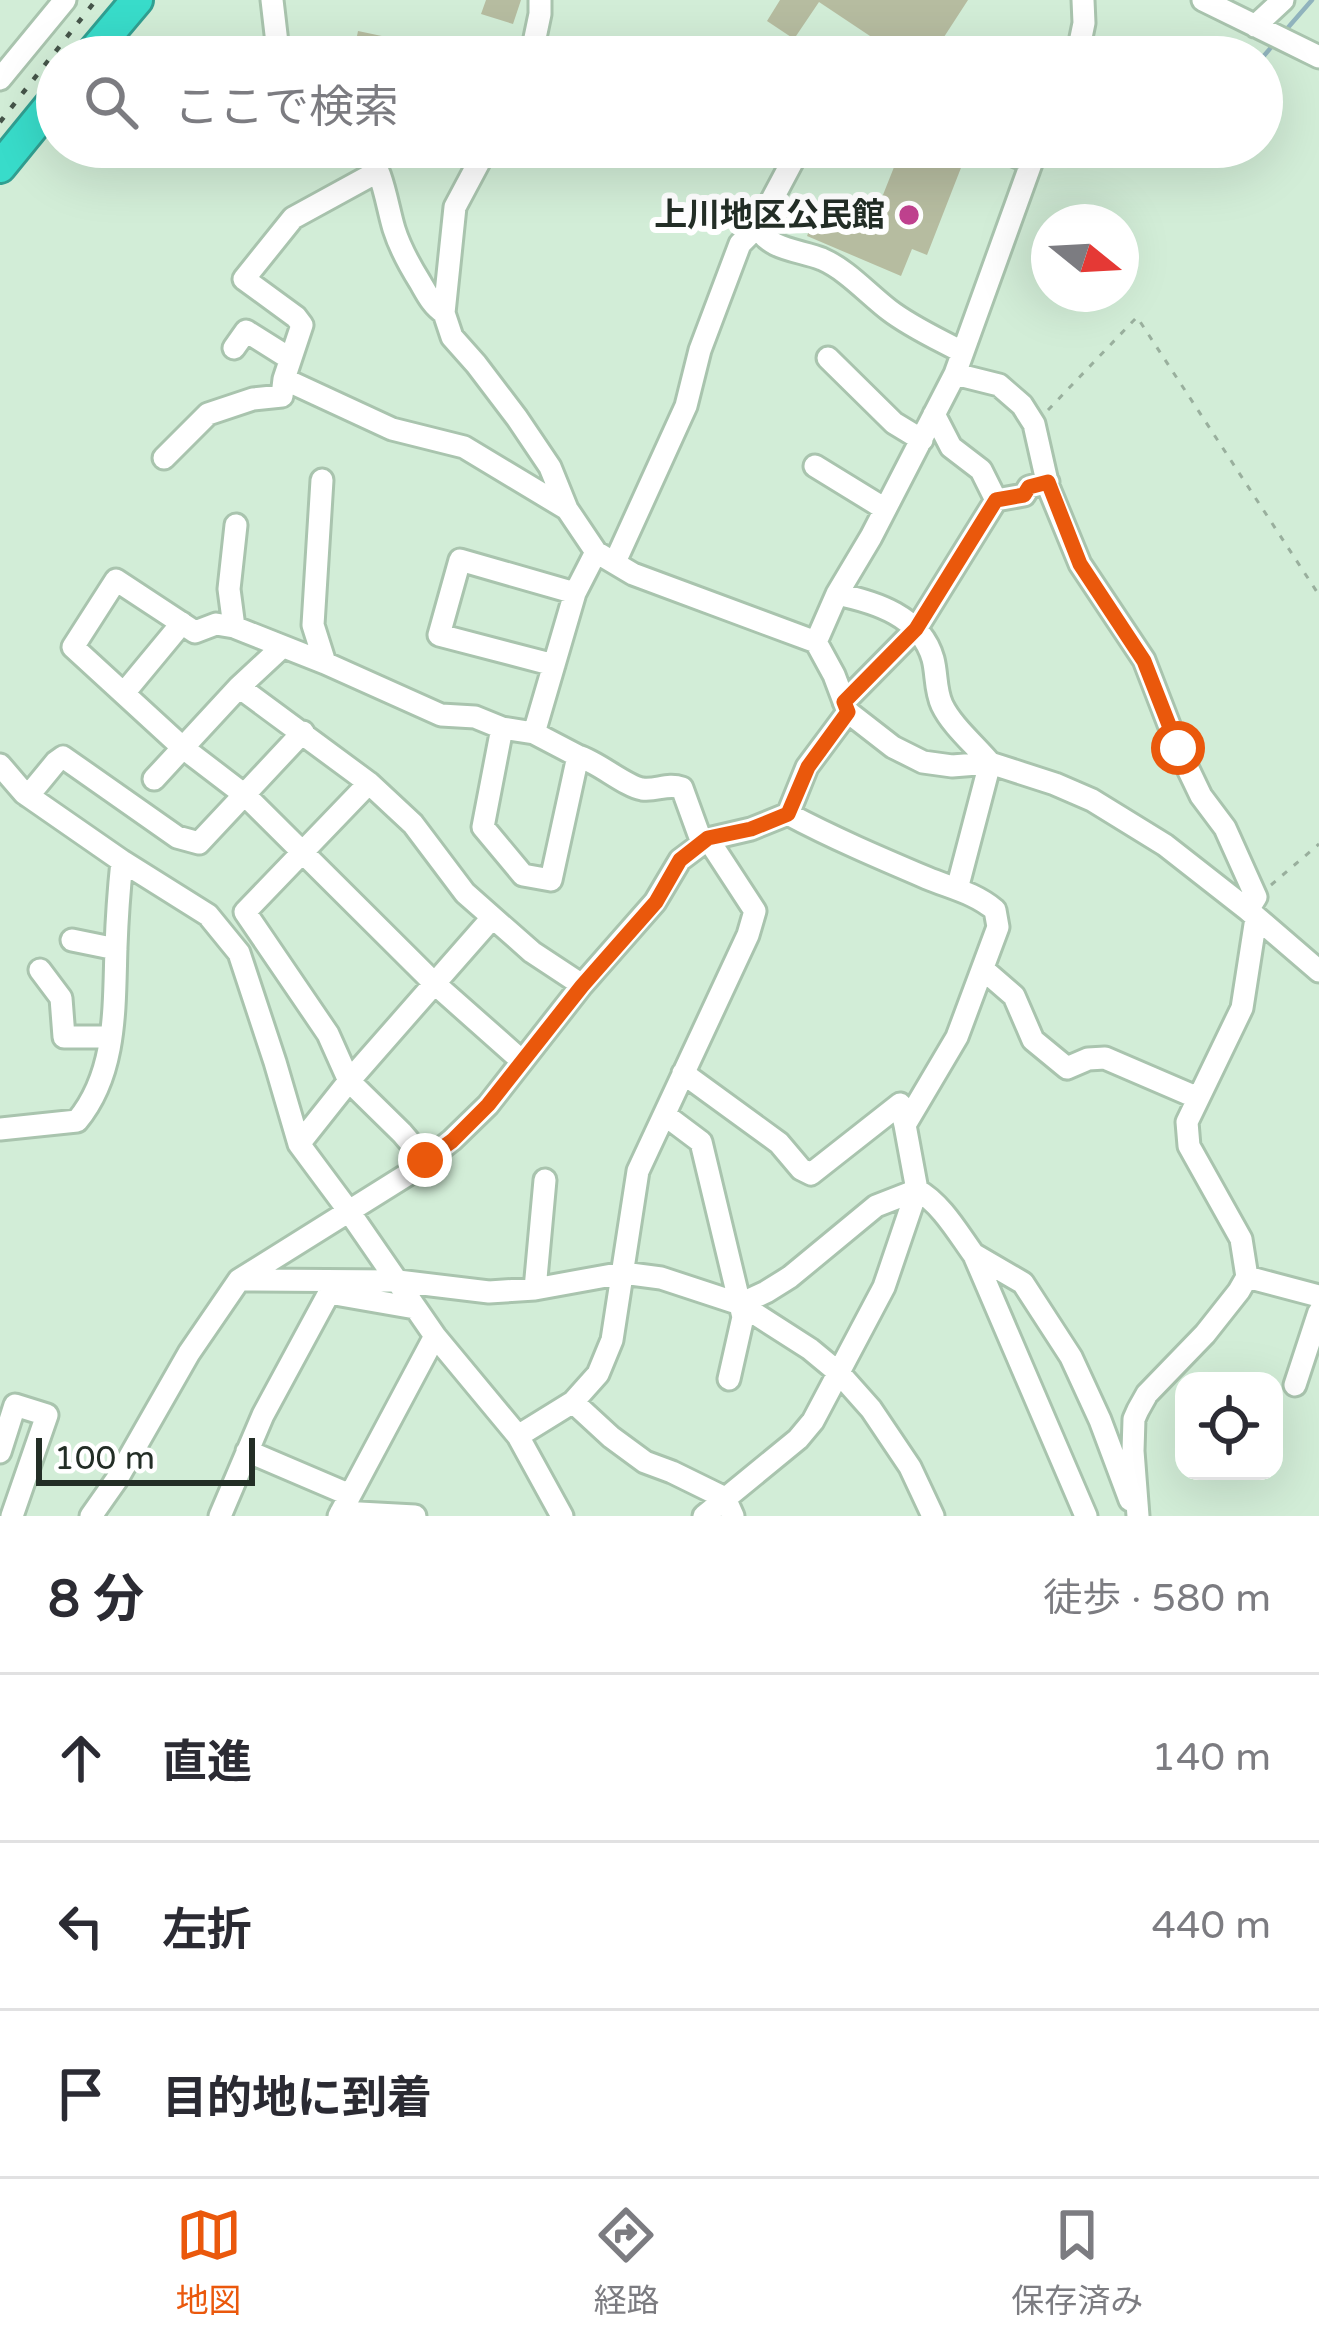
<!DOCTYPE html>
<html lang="ja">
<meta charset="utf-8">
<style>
body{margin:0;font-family:"Varela Round","Noto Sans JP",sans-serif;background:#f2f2f3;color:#2b2b33}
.controls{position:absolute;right:36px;bottom:36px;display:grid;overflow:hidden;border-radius:24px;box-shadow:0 12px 48px #0002}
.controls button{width:108px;height:108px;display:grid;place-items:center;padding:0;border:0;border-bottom:3px solid #e1e1e2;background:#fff;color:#2b2b33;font:60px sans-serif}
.compass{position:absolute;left:1031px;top:204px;width:108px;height:108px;border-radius:50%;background:#fff;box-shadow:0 12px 48px #0002;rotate:108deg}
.scale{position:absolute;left:36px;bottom:30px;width:219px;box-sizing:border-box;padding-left:12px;border:6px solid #232e26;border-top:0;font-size:33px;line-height:42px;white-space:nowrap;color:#232e26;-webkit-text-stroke:9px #fff;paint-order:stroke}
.stop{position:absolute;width:36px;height:36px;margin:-27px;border:9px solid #ea580c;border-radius:50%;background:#fff}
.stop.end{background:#ea580c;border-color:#fff;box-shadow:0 3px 12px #0008}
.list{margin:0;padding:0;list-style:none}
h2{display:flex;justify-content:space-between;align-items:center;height:156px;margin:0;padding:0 48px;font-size:51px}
h2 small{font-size:39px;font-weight:400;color:#7c7c81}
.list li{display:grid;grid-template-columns:78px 1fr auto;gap:36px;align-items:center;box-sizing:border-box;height:168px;padding:0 48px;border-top:3px solid #e1e1e2}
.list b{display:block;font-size:45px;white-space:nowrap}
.list em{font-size:39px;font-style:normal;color:#7c7c81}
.icon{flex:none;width:66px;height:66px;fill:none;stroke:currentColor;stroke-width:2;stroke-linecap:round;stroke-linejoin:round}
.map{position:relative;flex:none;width:1319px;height:1516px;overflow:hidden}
.search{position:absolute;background:#fff;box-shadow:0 12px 48px #0002;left:36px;right:36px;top:36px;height:132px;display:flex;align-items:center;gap:30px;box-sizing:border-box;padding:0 42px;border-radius:66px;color:#7c7c81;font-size:45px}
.sheet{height:660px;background:#fff}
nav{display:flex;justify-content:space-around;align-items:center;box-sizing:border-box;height:168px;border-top:3px solid #e1e1e2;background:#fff;font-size:33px;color:#7c7c81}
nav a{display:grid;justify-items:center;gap:6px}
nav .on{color:#ea580c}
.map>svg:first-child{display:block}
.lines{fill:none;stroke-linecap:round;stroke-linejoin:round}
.stream{stroke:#90b3bd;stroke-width:4.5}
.building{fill:#b6bca0}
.minor-casing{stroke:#a9c4ae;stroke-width:27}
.highway-casing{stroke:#319f91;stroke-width:36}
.path{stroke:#99af9d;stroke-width:3;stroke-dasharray:6 9;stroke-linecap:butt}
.minor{stroke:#fff;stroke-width:21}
.highway{stroke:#38dcca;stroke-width:30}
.rail{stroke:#455449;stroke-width:4.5;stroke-dasharray:6 12;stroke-linecap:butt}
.route{stroke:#ea580c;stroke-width:15}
.poi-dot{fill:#c0428f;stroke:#fff;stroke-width:4.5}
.labels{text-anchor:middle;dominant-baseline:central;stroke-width:12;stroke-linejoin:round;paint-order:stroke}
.poi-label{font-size:33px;font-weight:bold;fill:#232e26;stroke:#fff;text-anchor:end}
</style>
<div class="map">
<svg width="1319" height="1516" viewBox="0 0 1319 1516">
<rect width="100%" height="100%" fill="#d2edd7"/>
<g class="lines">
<!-- stream -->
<path class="stream" d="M1285 31 1312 0
M1262 58 1274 44"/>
</g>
<!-- building -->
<path class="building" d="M486 0H521L513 24 481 14Z
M780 0H968L931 57H882L888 48 819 2 794 39 767 21Z
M358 31 415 43 412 57H381L354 51Z
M902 147H946L966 155 927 255 912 249 901 276 807 236 819 205 871 225Z"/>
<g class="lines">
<defs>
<path id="minor" d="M272 0 277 43 285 57
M1203 0 1319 57
M1255 26 1283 0
M531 57 540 14V0
M1077 57 1084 23 1083 0
M0 79 65 0
M364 147C383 169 386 202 394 229 400 248 410 266 420 282 427 294 432 305 444 313
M487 147 455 207 444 313 452 337 476 364 517 418 550 467 567 509 596 552 633 574 816 642 834 675 848 712 893 747 923 762 952 766 990 763 1055 784 1092 800 1165 845 1248 910 1319 971
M994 147 1030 162
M377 172 293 218 244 279 296 317 302 325 284 379 392 429 464 447 567 509
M758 226 800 147
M234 348 246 331 289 358
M828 358 894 423 922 440
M955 374 999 385 1022 405 1034 424 1048 486 1080 564 1144 660 1178 748 1201 796 1225 828 1256 897 1248 910
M164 458 208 414 253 399 282 396 284 379
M815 466 885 509
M322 480 313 625 325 663
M996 500 1024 495 1029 487 1048 482
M615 562 686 406 700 350 740 244 758 226C767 250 800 250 822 259 847 270 867 293 889 310 911 327 938 339 962 352
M837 594C875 602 921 616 933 659 937 674 935 690 942 705 952 726 975 745 990 763
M234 627 229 589 236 525
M816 642 837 594 871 537 955 374 1037 147
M554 665 439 635 460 560 575 593
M239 687 369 783 413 824 465 893 532 952 582 985
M124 693 182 623
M844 702 916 629 996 500 981 470 951 447 934 414
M502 728 483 827 523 875 551 880 578 756 534 733 502 728 475 717 441 715 325 663 234 627 216 624 195 632 116 580 73 647 182 747 246 796 434 983 522 1061
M534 733 575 593 596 552
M578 756C598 762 625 786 642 789 657 791 667 783 682 788L702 843
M0 765 24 793 122 861 208 915 239 953 275 1062 299 1144 348 1210 435 1336 518 1436 562 1516
M154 779 239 687 282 647
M369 783 245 912 328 1034 349 1081 402 1133 425 1160
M28 796 56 762 63 757 177 837 199 843 303 732
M788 814 807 767 848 712
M957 889 990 763
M72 940 116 949
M40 970 61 998 64 1037H111
M984 970 1014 996 1033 1040 1067 1068 1088 1059 1105 1058 1198 1098
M683 1073 779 1143 801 1169 811 1174 900 1104 905 1125
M665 1115 701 1142 743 1317 729 1379
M0 1129 77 1121C117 1073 114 1008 116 947 117 918 119 890 122 861
M299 1144 349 1081 492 918
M917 1190C941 1203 958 1233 974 1255L1086 1516
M975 1255 1023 1283 1071 1357 1100 1420 1130 1500
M1247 1277 1319 1296
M239 1280 398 1281 489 1292 535 1289 623 1273 661 1278 740 1304 810 1349 839 1373 871 1409 910 1467 933 1516
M535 1289 545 1180
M740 1304 766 1292 790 1277 876 1206 917 1190
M1295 1385 1319 1312
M573 1402 611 1437 645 1462 672 1472 725 1498 733 1516
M518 1436 573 1402 598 1374 612 1340 638 1171 748 935 755 911 708 839
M247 1451 350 1495
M0 1452 15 1405 47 1415 12 1516
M341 1512 415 1516
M91 1516 117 1479 189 1353 239 1280 410 1173 452 1140 488 1105 582 985 655 902 680 860 708 839 751 829 788 814C833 838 880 858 927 878 951 888 975 893 995 910L998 927 957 1037 905 1125 917 1190 884 1287 813 1421 798 1439 704 1516
M220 1516 263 1415 329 1293 415 1308
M339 1516 435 1336
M1138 1516 1133 1451 1134 1419 1138 1410 1147 1394 1205 1334 1239 1291 1247 1277 1241 1239 1189 1146 1187 1122 1242 1008 1256 918"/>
<path id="highway" d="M89 57 137 0
M0 167 57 97"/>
</defs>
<!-- minor casing -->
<use href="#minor" class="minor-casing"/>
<!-- highway casing -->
<use href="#highway" class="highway-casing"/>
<!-- path -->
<path class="path" d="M1048 410 1137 317 1319 595
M1271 885 1319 844"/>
<!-- minor -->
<use href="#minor" class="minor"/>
<!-- highway -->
<use href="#highway" class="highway"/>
<!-- rail -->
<path class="rail" d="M0 122 96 0"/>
</g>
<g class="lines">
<!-- route -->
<path class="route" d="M425 1160 452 1141 488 1105 582 986 656 902 680 860 708 838 751 829 788 814 808 767 848 712 844 702 916 629 996 500 1024 495 1029 487 1048 482 1080 564 1144 661 1178 748"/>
</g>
<!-- markers -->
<circle class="poi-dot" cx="909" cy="215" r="12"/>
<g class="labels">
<!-- poi labels -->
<g class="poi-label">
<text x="885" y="215">上川地区公民館</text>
</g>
</g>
</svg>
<div class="controls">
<button><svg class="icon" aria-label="locate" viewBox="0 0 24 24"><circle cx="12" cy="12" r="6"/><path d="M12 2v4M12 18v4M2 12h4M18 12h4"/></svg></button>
</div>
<svg class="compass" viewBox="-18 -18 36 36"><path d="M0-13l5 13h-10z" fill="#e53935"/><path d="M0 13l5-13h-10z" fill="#7c7c81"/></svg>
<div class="scale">100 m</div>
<div class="stop" style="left:1178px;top:748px"></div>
<div class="stop end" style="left:425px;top:1160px"></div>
<div class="search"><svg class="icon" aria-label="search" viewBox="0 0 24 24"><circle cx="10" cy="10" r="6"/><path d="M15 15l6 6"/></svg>ここで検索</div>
</div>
<section class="sheet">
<h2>8 分<small>徒歩 · 580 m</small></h2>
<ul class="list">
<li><svg class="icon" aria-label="ahead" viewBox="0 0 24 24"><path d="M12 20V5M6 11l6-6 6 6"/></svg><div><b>直進</b></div><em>140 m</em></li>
<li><svg class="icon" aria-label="left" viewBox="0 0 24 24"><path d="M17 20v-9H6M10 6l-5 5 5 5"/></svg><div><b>左折</b></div><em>440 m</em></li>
<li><svg class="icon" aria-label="arrive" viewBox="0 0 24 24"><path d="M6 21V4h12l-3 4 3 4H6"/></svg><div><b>目的地に到着</b></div></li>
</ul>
</section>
<nav>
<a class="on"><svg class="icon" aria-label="map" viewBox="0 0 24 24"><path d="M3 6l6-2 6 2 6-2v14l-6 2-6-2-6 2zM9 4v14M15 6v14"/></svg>地図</a>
<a><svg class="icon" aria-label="directions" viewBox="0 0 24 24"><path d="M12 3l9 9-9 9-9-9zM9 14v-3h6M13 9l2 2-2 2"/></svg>経路</a>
<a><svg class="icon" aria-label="saved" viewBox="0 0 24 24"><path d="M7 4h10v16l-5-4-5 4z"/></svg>保存済み</a>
</nav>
